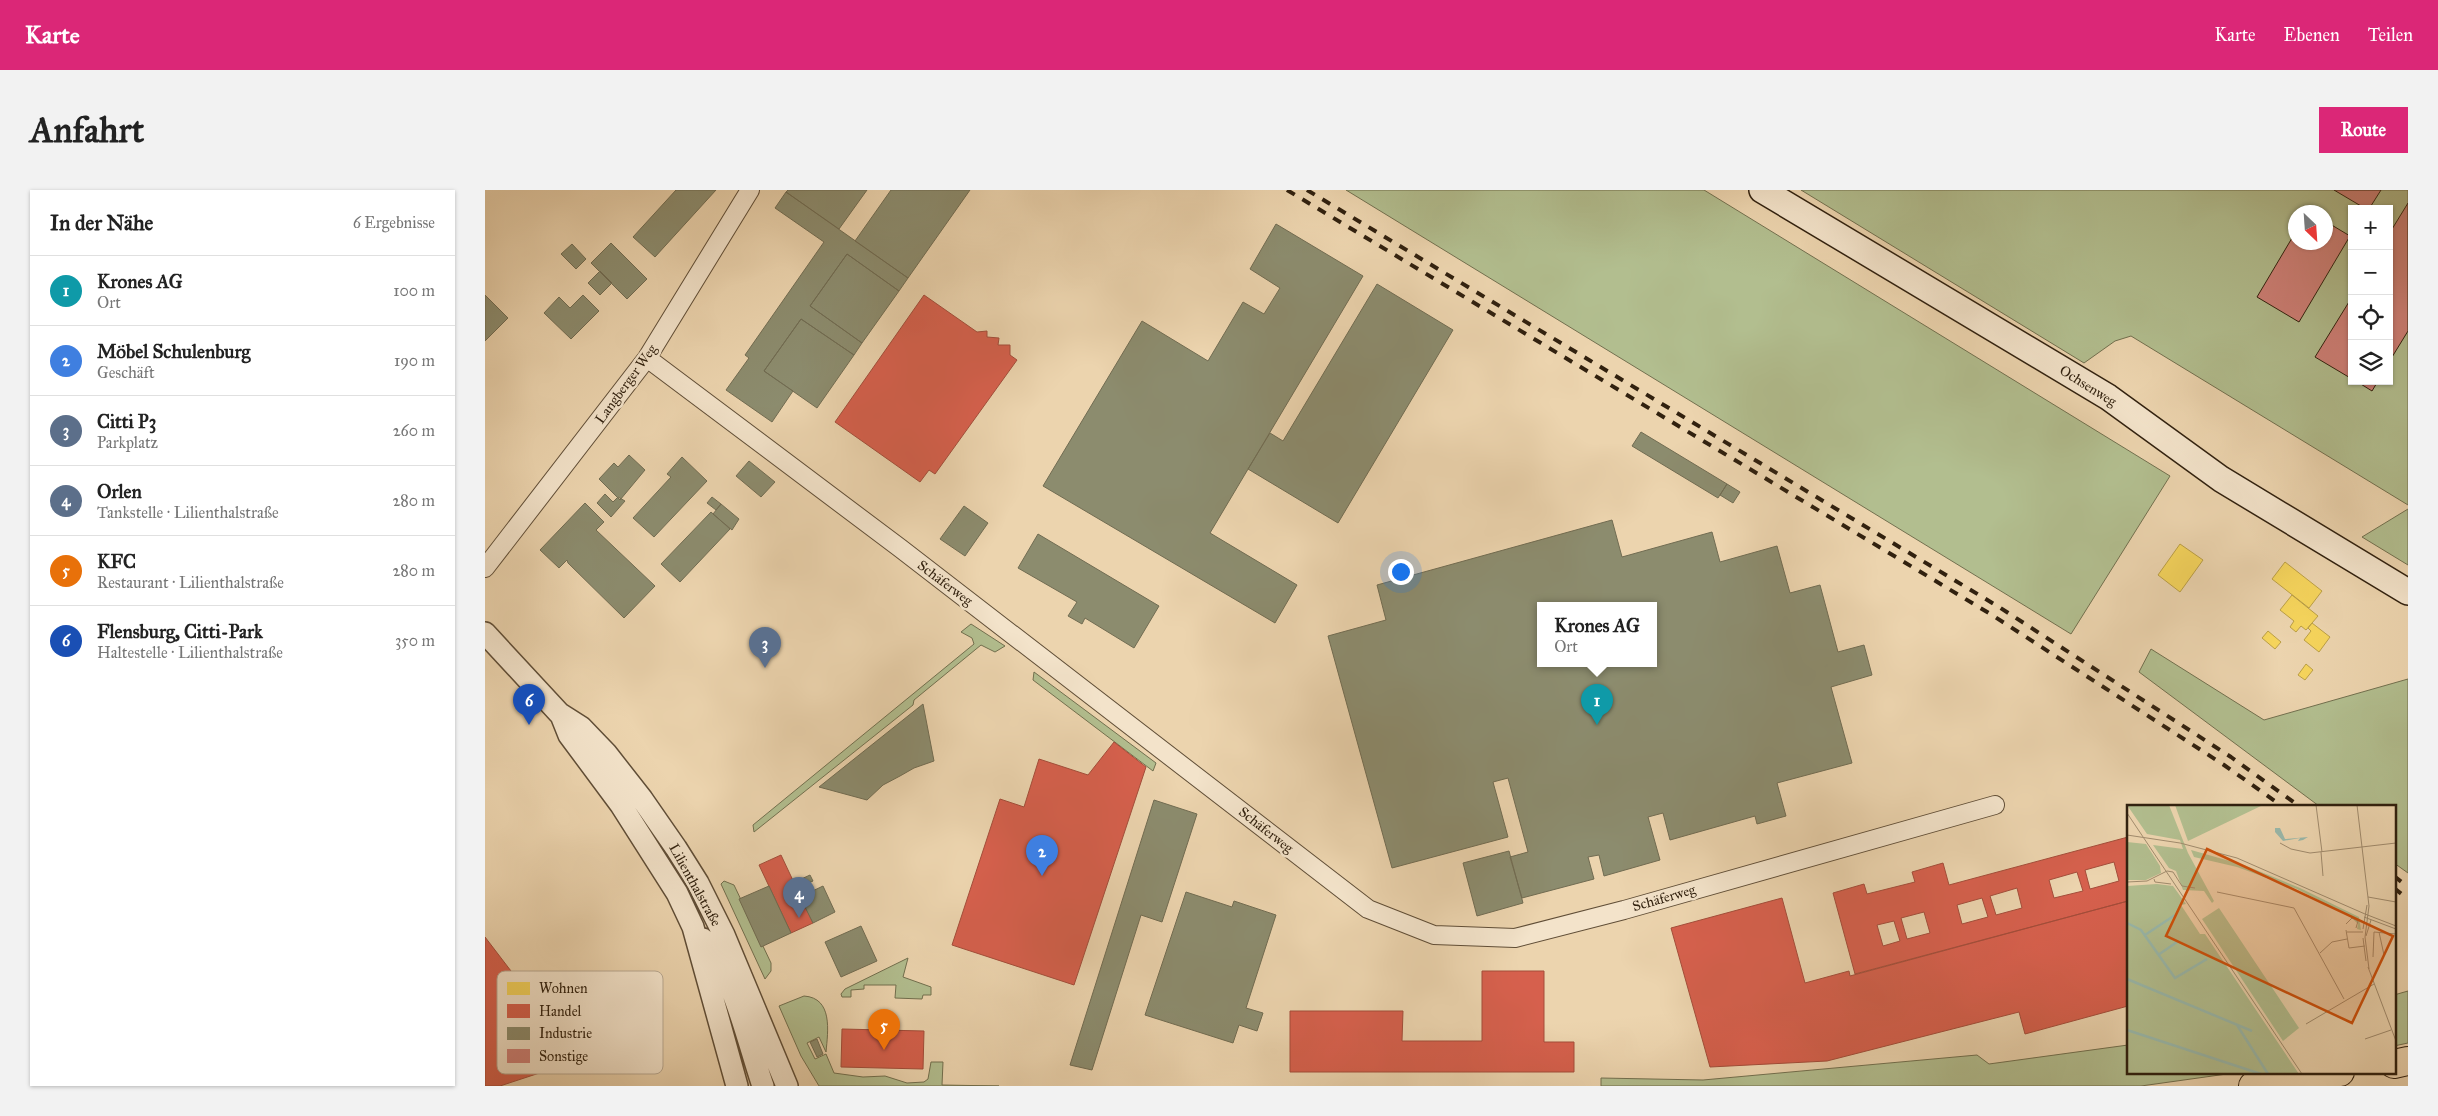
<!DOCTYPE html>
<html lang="de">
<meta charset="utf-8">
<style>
body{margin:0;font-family:"IM FELL Great Primer",serif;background:#f2f2f2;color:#222}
.controls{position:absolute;right:15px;top:15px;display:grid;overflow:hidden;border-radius:0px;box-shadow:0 1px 4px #0004}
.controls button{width:45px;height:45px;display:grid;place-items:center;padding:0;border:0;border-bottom:1px solid #e0e0e0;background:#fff;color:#222;font:25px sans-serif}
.compass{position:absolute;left:1803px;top:15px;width:45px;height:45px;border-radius:50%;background:#fff;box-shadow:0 1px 4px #0004;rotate:155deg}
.you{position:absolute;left:915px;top:381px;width:18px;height:18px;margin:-12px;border:4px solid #fff;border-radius:50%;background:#1a73e8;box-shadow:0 0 0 8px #1a73e833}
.badge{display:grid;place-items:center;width:32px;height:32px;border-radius:50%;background:#db2777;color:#fff;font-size:16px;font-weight:700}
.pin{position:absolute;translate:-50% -41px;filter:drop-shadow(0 1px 2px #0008)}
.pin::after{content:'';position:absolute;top:26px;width:18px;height:15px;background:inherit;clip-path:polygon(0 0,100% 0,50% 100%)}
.popup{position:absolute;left:1052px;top:412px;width:120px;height:65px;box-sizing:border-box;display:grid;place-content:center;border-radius:0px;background:#fff;filter:drop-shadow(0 1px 4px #0005);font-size:16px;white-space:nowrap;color:#767676}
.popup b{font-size:19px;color:#222}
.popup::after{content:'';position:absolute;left:50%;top:100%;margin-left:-10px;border:10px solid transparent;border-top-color:#fff}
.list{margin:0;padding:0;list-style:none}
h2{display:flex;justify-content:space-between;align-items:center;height:65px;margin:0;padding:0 20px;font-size:21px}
h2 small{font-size:16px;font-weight:400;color:#767676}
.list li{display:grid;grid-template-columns:32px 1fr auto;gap:15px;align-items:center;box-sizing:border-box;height:70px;padding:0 20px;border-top:1px solid #e0e0e0}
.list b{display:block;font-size:19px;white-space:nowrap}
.list p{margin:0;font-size:16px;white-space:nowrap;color:#767676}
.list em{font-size:16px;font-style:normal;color:#767676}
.icon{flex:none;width:28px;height:28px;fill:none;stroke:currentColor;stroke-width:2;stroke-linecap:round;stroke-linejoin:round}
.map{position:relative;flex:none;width:1923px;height:896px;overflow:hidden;border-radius:0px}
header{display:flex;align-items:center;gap:30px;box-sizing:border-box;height:70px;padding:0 25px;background:#db2777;color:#fff}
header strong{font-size:24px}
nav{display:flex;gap:28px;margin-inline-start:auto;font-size:18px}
.intro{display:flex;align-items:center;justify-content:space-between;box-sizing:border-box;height:120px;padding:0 30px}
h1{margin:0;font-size:35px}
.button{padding:12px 22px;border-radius:0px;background:#db2777;color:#fff;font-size:18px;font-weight:700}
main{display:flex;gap:30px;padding:0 30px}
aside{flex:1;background:#fff;border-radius:0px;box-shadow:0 1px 4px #0004}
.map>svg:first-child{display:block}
.green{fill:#b2be8f;stroke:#72704f;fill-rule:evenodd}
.homes{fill:#f6d55c;stroke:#bb9f45}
.shops{fill:#d6604d;stroke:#a44d3a;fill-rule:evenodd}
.industry{fill:#8c8c6e;stroke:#716c52;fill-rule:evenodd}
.building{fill:#d08179;stroke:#31210f}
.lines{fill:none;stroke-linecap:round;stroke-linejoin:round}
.minor-casing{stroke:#604e37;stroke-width:20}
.tertiary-casing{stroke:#604e37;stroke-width:24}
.secondary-casing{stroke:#31210f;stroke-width:28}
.trunk-casing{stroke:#31210f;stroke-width:30}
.minor{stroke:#f3e3ca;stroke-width:18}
.tertiary{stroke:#f3e3ca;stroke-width:21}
.secondary{stroke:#f3e3ca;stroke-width:25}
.trunk{stroke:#ecd4ae;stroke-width:28}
.rail{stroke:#31210f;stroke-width:4;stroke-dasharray:9 9;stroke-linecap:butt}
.labels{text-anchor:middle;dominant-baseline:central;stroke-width:5;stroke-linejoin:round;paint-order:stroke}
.street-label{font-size:14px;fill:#31210f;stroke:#f3e3ca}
.inset-river{fill:none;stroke:#99b8aa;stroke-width:2.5}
.inset-road{fill:none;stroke:#a18c6e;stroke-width:1}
.view{fill:#cd510c;fill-opacity:0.15;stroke:#cd510c;stroke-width:2.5}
.inset-edge{fill:none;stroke:#31210f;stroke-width:2.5}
.key{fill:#f3e3ca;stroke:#b9a992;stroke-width:1}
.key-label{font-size:14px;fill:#31210f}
</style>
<header>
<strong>Karte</strong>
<nav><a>Karte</a><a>Ebenen</a><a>Teilen</a></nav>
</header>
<div class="intro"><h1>Anfahrt</h1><a class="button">Route</a></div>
<main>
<aside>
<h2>In der Nähe<small>6 Ergebnisse</small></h2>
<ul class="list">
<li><span class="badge" style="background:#0f9aa8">1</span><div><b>Krones AG</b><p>Ort</p></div><em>100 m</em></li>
<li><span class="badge" style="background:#3f7fe0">2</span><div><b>Möbel Schulenburg</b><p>Geschäft</p></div><em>190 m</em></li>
<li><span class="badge" style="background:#5c6f8a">3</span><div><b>Citti P3</b><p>Parkplatz</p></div><em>260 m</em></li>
<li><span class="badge" style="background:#5c6f8a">4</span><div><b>Orlen</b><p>Tankstelle · Lilienthalstraße</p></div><em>280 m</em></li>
<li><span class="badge" style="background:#e8710a">5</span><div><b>KFC</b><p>Restaurant · Lilienthalstraße</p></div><em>280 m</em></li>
<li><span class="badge" style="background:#1a4fb4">6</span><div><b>Flensburg, Citti-Park</b><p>Haltestelle · Lilienthalstraße</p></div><em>350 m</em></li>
</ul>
</aside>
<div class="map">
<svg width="1923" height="896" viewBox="0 0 1923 896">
<rect width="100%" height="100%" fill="#ecd4ae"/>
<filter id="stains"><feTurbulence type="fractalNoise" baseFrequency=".004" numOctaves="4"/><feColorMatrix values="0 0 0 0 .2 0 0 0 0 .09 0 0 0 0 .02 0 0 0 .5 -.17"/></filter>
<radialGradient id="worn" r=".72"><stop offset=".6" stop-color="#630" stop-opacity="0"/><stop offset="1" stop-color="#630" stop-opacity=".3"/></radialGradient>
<!-- green -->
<path class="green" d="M861 0H1219L1685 286 1586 444Z
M1316 0H1923V315L1646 146 1630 151 1599 173ZM1867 19H1904V191H1867ZM1810 22H1840V52H1810Z
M1923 319V375L1877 347Z
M486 434 520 456 510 462 496 455 429 510 428 515 269 642 268 635 489 454 487 448 476 442Z
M1666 459 1779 530 1923 489V683L1909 673V616H1834L1654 482Z
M549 482 671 573 668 581 548 490Z
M239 691 249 695 286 773V781L280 789 236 694Z
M423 768 418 787 446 797V805H438L437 809 410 808 411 795H379V799L366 800V807H357L356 804 360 799Z
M1923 801V853L1909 856V805Z
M319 806C348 808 343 841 341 862L334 847 322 853 330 869 341 864 349 883 378 887 400 886 422 893 439 892 443 889 446 872H458L457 895 514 896H334L316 866 294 816Z
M1643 855V882H1756L1656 896H1116V888L1218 890 1492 865 1504 874Z"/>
<!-- homes -->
<path class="homes" d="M1695 354 1718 370 1695 402 1673 385Z
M1800 372 1837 401 1824 418 1787 389Z
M1807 405 1833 426 1821 440 1816 436 1811 442 1805 437 1809 431 1795 420Z
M1827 433 1845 447 1834 462 1819 450 1826 441 1823 438Z
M1783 441 1796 452 1790 459 1777 448Z
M1821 474 1828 480 1820 490 1813 485Z"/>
<!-- shops -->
<path class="shops" d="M439 105 492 142 502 141V147L514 148 513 155H525V165L532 170 450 284 444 280 435 292 350 232Z
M629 552 661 577 589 795 467 755 515 609 539 617 554 569 603 585Z
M1643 647V711L1370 784 1348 703 1379 694 1382 704 1430 692 1427 682 1458 673 1464 695ZM1629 672 1634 691 1605 699 1600 680ZM1592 682 1598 701 1569 708 1564 690ZM1532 698 1537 718 1511 725 1505 706ZM1497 708 1503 727 1477 734 1472 715ZM1439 722 1445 743 1422 749 1416 728ZM1409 731 1415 751 1398 756 1392 735Z
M296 665 328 733 306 743 274 675Z
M1297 708 1320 793 1364 781 1365 786 1643 711V816L1540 844 1534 822 1342 871 1225 877 1186 738Z
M0 747 94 870 15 896H0Z
M997 781H1059V852H1089V882H805V821H918L917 851H997Z
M357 839 439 841 438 879 356 877Z"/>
<!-- industry -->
<path class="industry" d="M191 0H231L170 67 148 47Z
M303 0H382L354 39 301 2Z
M406 0H485L423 88 370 51Z
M301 2 423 88 414 101 362 64 325 116 377 153 369 165 316 129 279 181 308 201 287 232 241 200 264 168 260 165 339 52 290 18Z
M791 34 878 86 725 343 812 395 790 433 558 296 657 131 723 171 758 112 779 124 795 98 765 79Z
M126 53 162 89 142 109 106 73Z
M87 54 101 69 91 79 76 64Z
M362 64 414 101 377 153 325 116Z
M115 81 127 93 115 105 103 93Z
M892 94 968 140 853 333 763 279 785 243 798 251Z
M0 105 23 128 0 151Z
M98 105 114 121 86 149 59 123 74 107 85 118Z
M316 129 369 165 332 218 279 181Z
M1156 242 1242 294 1233 308 1147 256Z
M144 265 160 280 135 310 114 289 129 273 133 277Z
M197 267 222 291 169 347 148 328 186 287 182 284Z
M264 271 290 292 276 307 251 286Z
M1242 294 1255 302 1248 313 1235 305Z
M120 304 128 312 133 307 140 311 126 327 112 313Z
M227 307 236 314 231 320 222 313Z
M100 313 119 332 111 340 170 396 139 428 83 373 82 370 74 378 55 360Z
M236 314 254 329 247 340 228 324Z
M479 316 503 333 480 366 455 349Z
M226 322 245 339 195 392 176 374Z
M1127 330 1137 367 1227 342 1235 372 1292 356 1305 403 1335 395 1353 462 1379 455 1387 485 1346 497 1367 573 1292 593 1301 626 1272 634 1270 626 1185 650 1178 623 1163 627 1175 670 1119 686 1114 665 1103 667 1109 689 1037 708 1025 667 1043 662 1023 588 1008 592 1023 647 907 678 843 446 901 430 892 395ZM1056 416H1168V474H1056Z
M553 344 674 416 649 458 600 428 597 434 583 426 592 412 533 378Z
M438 514 449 571 429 578 415 586 398 595 382 610 334 597Z
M669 610 712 624 677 732 656 725 607 880 585 875Z
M1024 661 1038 713 992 726 978 673Z
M325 685 328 691 315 697 312 691Z
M284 696 306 743 276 757 254 709Z
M338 696 350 722 328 733 315 707Z
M701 702 747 717 749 711 791 725 761 818 778 823 772 841 754 835 748 853 660 825Z
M376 736 392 771 356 787 340 752Z
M332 849 338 864 332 867 325 852Z"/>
<!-- building -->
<path class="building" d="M1849 0H1896L1884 19H1881Z
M1923 13V141L1904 172V44Z
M1840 31 1865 46 1814 132 1772 107 1810 43V52H1840Z
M1867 107V189L1830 167Z
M1871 191H1893L1887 201Z"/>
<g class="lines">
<defs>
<path id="minor" d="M162 168 415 358 883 719 949 745 1030 748 1139 720 1510 615
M0 378 162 168 265 0"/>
<path id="tertiary" d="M0 443 74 523 96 537 121 563 157 609 191 658 213 693 239 745 302 896
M76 525 84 545 136 615 192 703 208 737 252 896
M218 749C248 782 263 853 278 896"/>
<path id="secondary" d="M1277 0 1623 207 1736 289 1923 402"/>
<path id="trunk" d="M1909 874 1923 871
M1768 896 1855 882"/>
</defs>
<!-- minor casing -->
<use href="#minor" class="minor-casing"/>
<!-- tertiary casing -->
<use href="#tertiary" class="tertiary-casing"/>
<!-- secondary casing -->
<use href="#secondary" class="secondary-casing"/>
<!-- trunk casing -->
<use href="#trunk" class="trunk-casing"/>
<!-- minor -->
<use href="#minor" class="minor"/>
<!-- tertiary -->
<use href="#tertiary" class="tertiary"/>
<!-- secondary -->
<use href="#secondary" class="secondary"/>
<!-- trunk -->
<use href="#trunk" class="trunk"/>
<!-- rail -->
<path class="rail" d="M802 0 1507 425 1739 575 1797 616
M822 0 1514 417 1746 567 1814 616
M1909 686 1923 697
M1909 698 1923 709"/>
</g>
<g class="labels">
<!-- street labels -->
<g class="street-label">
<text transform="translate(141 194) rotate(-54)">Langberger Weg</text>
<text transform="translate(1603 196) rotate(32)">Ochsenweg</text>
<text transform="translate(460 393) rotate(37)">Schäferweg</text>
<text transform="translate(781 640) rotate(38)">Schäferweg</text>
<text transform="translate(210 695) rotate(61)">Lilienthalstraße</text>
<text transform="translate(1179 708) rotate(-16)">Schäferweg</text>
</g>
</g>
<!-- overview -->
<g transform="translate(1642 615)">
<rect width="269" height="269" fill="#ecd4ae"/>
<path d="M0 0H42L61 48 87 96 85 98 77 86 56 85 49 66 42 63 26 40 56 44 53 35 20 29ZM48 0H136L61 36ZM0 37 19 39 33 61 34 68 19 75H0ZM64 45 117 60 173 83 232 112 234 125 230 124 231 119 224 112 170 84 110 62 67 52ZM30 79 46 81 59 99 54 100 73 129H78L172 269H0V81ZM92 103 172 223 156 236 75 114Z" fill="#b2be8f"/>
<path d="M153 23 158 34 181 32 176 35 171 36 173 33 156 36 148 27V23Z" fill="#99b8aa"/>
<path class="inset-river" d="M0 118 14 125 48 173 80 154M18 130 48 110M31 150 50 137M0 174 125 226M110 220 141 269M0 225 134 269"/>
<path class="inset-road" d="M189 0 195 47M230 0 242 101 238 132 242 164M0 8 175 269M0 30 53 38 110 53 238 109M153 38 164 44 183 48 269 38M194 47 196 71M40 66 46 67 55 81 68 83M27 74 28 77 44 79M0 77 20 76 40 66M90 87 167 103 217 194M241 92 269 97M238 109 269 121M237 112 269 124M219 119 225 113 231 116 229 123M236 124 240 100M219 125 222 143 238 141M220 127H236M252 127 257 150M239 131 244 115M236 133 239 156M193 148 205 137 220 134M246 152 247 127 269 129M241 162 269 236M179 219 247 179M238 234 264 225"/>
<path class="view" d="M80 44 266 131 225 218 39 131Z"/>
<rect width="269" height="269" class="inset-edge"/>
</g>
<!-- legend -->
<rect x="12" y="781" width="166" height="103" rx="8" class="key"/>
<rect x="22" y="792" width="23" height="13" fill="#f6d55c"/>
<rect x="22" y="814" width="23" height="14" fill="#d6604d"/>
<rect x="22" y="837" width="23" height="13" fill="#8c8c6e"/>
<rect x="22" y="859" width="23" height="14" fill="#d08179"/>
<g class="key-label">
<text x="54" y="803">Wohnen</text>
<text x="54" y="826">Handel</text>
<text x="54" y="848">Industrie</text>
<text x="54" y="871">Sonstige</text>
</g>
<rect width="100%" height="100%" filter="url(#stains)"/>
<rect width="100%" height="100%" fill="url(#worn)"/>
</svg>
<div class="controls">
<button>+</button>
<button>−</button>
<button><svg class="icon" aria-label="locate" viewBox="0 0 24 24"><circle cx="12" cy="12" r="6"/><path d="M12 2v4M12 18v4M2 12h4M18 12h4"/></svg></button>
<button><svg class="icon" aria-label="layers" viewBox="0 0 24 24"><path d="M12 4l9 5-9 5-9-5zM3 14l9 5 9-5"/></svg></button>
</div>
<svg class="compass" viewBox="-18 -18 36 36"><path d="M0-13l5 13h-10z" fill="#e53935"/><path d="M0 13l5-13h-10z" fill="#767676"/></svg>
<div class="you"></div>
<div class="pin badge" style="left:1112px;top:535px;background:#0f9aa8">1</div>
<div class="popup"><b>Krones AG</b>Ort</div>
<div class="pin badge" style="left:557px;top:686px;background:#3f7fe0">2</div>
<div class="pin badge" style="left:280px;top:478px;background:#5c6f8a">3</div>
<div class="pin badge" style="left:314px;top:728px;background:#5c6f8a">4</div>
<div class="pin badge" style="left:399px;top:860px;background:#e8710a">5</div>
<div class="pin badge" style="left:44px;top:535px;background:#1a4fb4">6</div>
</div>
</main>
